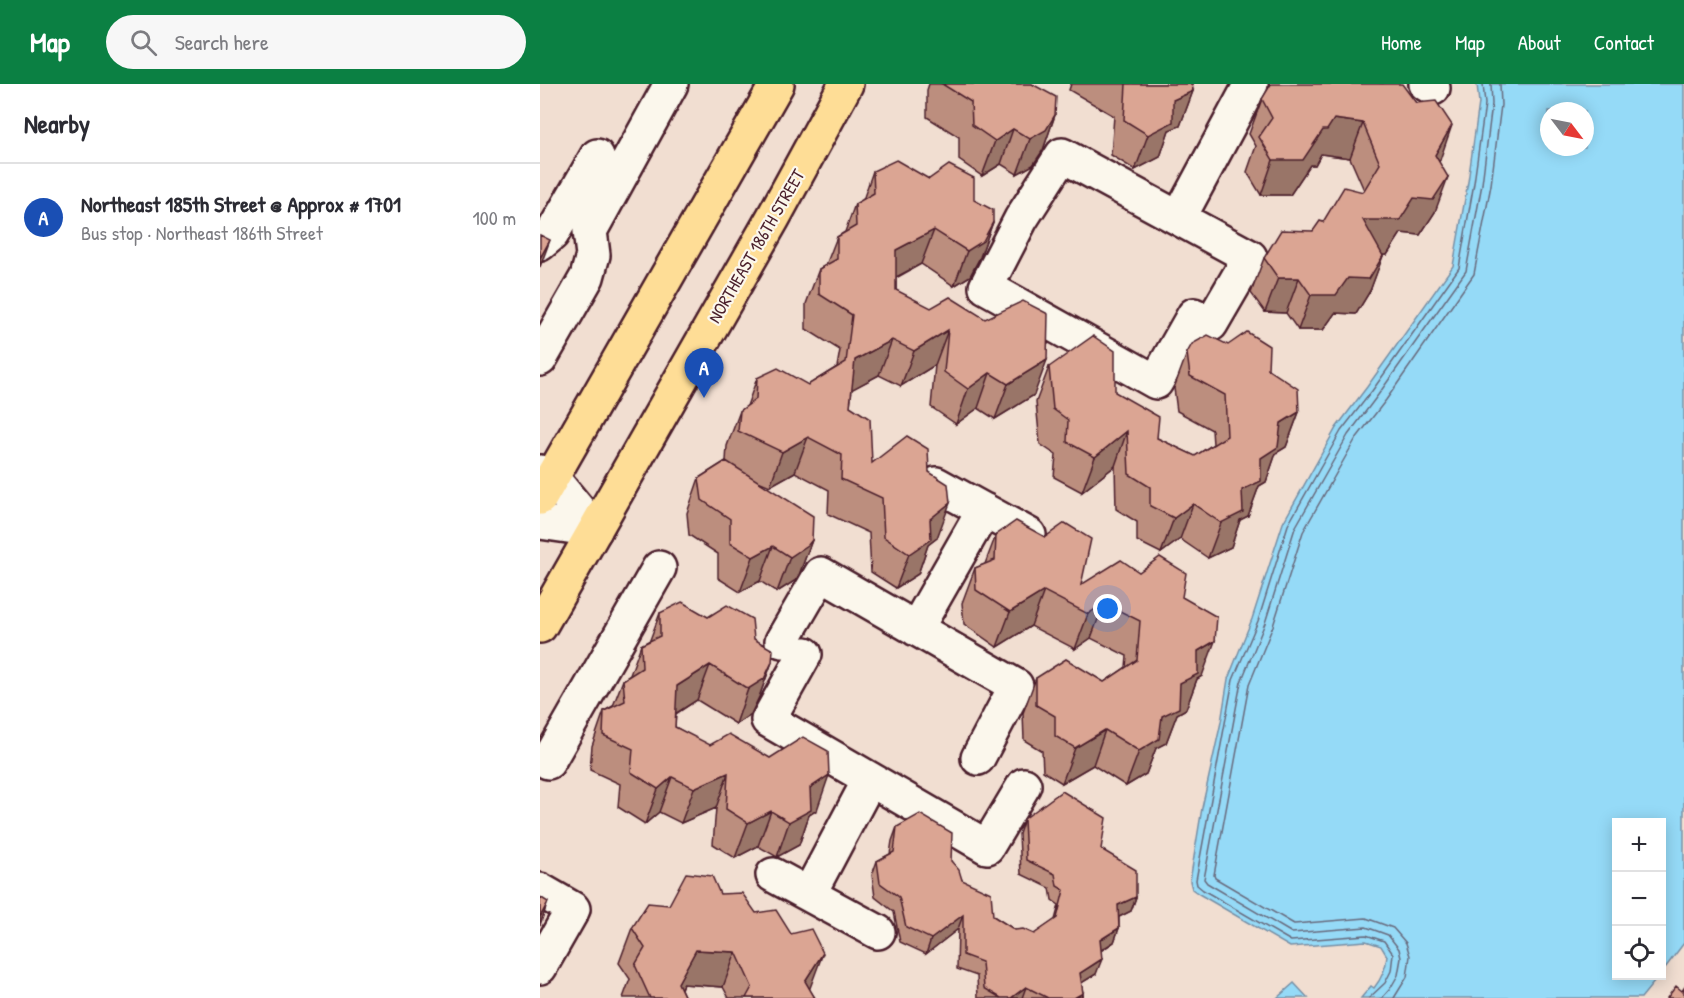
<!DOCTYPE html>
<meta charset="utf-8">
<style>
body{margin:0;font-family:"Patrick Hand",sans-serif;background:#f7f7f7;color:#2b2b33}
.controls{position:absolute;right:18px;bottom:18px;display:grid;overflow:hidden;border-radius:0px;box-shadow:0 3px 15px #0003}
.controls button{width:54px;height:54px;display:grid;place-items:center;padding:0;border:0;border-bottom:2px solid #e1e1e2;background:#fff;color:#2b2b33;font:30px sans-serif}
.compass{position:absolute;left:1000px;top:18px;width:54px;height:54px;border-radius:50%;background:#fff;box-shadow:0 3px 15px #0003;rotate:122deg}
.you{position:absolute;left:568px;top:525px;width:21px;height:21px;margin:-15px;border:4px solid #fff;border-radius:50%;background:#1a73e8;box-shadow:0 0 0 9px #1a73e833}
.badge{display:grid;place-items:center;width:39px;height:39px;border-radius:50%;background:#0b8043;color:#fff;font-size:20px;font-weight:700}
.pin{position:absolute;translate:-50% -50px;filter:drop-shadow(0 2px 3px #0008)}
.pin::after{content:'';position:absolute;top:32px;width:21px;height:18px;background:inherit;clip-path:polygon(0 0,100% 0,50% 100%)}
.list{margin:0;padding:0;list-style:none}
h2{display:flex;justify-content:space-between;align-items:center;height:78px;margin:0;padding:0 24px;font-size:26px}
h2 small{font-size:20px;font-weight:400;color:#7c7c81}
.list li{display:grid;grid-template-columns:39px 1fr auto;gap:18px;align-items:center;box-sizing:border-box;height:108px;padding:0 24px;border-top:2px solid #e1e1e2}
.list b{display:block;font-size:22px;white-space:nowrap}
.list p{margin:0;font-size:20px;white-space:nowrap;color:#7c7c81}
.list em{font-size:20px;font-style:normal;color:#7c7c81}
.icon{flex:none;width:33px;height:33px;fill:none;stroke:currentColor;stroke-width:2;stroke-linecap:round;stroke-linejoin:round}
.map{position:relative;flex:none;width:1144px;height:914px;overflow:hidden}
header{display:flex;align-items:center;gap:36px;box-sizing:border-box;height:84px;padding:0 30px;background:#0b8043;color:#fff}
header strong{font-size:28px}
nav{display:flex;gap:33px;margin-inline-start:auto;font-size:21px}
.search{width:420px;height:54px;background:#f7f7f7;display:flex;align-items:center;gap:15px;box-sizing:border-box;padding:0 21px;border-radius:33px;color:#7c7c81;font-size:22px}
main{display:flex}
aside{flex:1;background:#fff}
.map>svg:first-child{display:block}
.water{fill:#95daf7;stroke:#778fa5;stroke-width:1.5;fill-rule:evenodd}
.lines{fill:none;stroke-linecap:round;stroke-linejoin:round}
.shore{stroke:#686a7d;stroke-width:1.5}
.minor-casing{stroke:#4a1f2b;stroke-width:38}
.major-casing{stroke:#4a1f2b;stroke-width:38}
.minor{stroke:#fbf7ec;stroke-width:33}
.major{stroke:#fedd96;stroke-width:33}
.wall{fill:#bc8e7e;stroke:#4a1f2b;stroke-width:1.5}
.shaded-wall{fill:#997467;stroke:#4a1f2b;stroke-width:1.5}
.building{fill:#dba593;stroke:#4a1f2b;stroke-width:1.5}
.labels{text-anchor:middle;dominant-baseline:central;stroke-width:4.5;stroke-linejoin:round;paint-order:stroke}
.street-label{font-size:18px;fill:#4a1f2b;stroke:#fbf7ec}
</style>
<header>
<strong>Map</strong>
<div class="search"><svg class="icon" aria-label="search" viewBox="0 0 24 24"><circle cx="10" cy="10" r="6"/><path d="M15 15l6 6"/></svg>Search here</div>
<nav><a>Home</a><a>Map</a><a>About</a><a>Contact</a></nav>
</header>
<main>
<aside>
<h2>Nearby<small></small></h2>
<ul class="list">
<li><span class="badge" style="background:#1a4fb4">A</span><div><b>Northeast 185th Street @ Approx # 1701</b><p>Bus stop · Northeast 186th Street</p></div><em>100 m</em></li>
</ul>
</aside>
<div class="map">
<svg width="1144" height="914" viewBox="0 0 1144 914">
<rect width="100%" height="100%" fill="#f1ded1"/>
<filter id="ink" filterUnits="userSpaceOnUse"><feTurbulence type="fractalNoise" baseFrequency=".0167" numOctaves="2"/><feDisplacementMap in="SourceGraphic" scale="12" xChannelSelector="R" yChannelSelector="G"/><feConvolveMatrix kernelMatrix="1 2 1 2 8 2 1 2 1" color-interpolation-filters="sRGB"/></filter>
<g filter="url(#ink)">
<!-- water -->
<path class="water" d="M937 0H1144V859L1122 888V738H1076V892H1119L1101 914H821L831 902 834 904C842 894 846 885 847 872L841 862 826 857 750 863 659 810 652 805 650 797 662 724 681 638 688 595 712 535 743 439 796 344 827 303 913 182 928 98 939 19ZM1009 27H1045V63H1009Z
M754 899 768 914H737Z"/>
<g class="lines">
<!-- shore -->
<path class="shore" d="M829 914 845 899 851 887 853 870 844 857 826 851 751 857 663 806 657 801 656 796 693 596 718 537 748 441 801 347 832 307 919 184 934 99 945 20 943 0
M842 914 850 905 858 891 861 874 859 865 848 851 826 843 752 849 667 799 664 795 701 598 725 539 755 444 808 351 838 311 926 187 942 100 952 20 951 0
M854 914 867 893 870 872 866 859 853 844 826 834 754 840 675 794 674 791 709 601 733 542 763 448 815 356 846 316 934 190 951 101 961 21 960 0"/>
<defs>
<path id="minor" d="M886 0 893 4
M639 134 711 0
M0 160 12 150 57 72
M654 231 616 298 446 203 481 135 522 71 710 173 671 240
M0 275 47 193 53 171 50 147 131 0
M0 388 12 394 55 446
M396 400 489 451
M0 438 55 446
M376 545 444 426
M242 557 281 490 476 602 438 674
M265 570 228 636 447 763 484 701
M8 678 119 484
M233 791 338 848
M0 806 33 825 0 883
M269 810 330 695"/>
<path id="major" d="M0 414 237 0
M0 542 233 134 306 0"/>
</defs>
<!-- minor casing -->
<use href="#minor" class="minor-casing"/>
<!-- major casing -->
<use href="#major" class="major-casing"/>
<!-- minor -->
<use href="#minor" class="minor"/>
<!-- major -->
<use href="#major" class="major"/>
</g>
<!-- wall -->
<path class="wall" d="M389 0H492L515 31 503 66 493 81 477 90 461 80 442 92 419 76V53L387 33V6Z
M531 0H652L653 7 640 42 629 46 620 73 595 86 571 71 574 32 529 6Z
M843 0 900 76 899 77 895 128 880 151 861 149 847 171H843L830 207 816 230 795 229 783 246H758L746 229 725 228 711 209 724 174 773 147 783 138 824 106 810 74 781 70 775 81H770L750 111H721L707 88 716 62 709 50 722 15Z
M333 87 389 95 434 116 453 138 440 173 430 192 414 202 381 180 356 194V206L494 311 455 335 438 324 416 340 391 323 395 281 361 302 339 291 312 305 310 322 332 379 389 388 397 454 388 461 378 490 356 504 331 488 329 449 288 430 289 406 255 388 230 402 218 397 272 456 259 491 256 496 237 508 220 497 200 508 178 494V470L149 451 147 429 159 394 186 377 187 362 200 327 207 322 217 294 268 301 297 283 300 266 266 245V220L279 185 286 181 297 153 305 148 315 120 323 116Z
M647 269 728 285 759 328 746 363 736 369 726 398 719 402 708 432 700 436 691 463 668 474 640 455 621 469 597 457V438L576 425 575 382 542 408 514 393 516 371 500 360 496 318 509 283 575 308 617 354 655 372 673 360 672 346 637 327 634 304Z
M456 451 541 501 642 513 662 592 657 595 646 625 637 630 626 659 616 664 606 690 586 702 553 681 522 699 503 687 502 667 484 656 483 629 496 594 564 598 586 583 587 572 551 554 535 565 491 542 457 563 424 540 422 519 435 484 445 480Z
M120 529 168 533 214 555 232 578 219 613 211 630 196 640 157 616 136 630 135 643 277 726 269 731 259 761 237 773 218 762 195 774 173 760 176 724 141 739 119 728 105 740 78 723 80 700 50 686 52 662 64 627 73 622 83 596 90 591 101 561 110 556Z
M484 735 561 765 596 813 591 827 579 833V844L574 858 561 867 556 890 541 899 543 909 541 914H438L437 892 417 885 418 845 386 870 360 858 354 828 335 813 332 791 337 777 350 770 352 757 357 743 411 777 422 796 453 832 475 846 494 850 515 836 519 821 512 816 510 804 481 790 479 750Z
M180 810 216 829 269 905 275 914H189L183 903 143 900 141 905 145 914H83L90 895 79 879 92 844 129 821Z"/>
<!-- shaded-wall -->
<path class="shaded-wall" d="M653 7 640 42 629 46 620 73 595 86 608 51 633 16Z
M515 31 503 66 493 81 477 90 490 55Z
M794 35 823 39 810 74 781 70 775 81H770L750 111H721L733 76 783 46Z
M912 41 900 76 882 106 895 71Z
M473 45 461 80 442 92 455 57Z
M908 93 895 128 880 151 861 149 847 171H811L823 136 874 114Z
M453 138 440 173 430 192 414 202 427 167Z
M394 146 381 180 343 200 356 166Z
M10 156 0 183V174Z
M843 172 830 207 816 230 795 229 783 246H758L771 211 808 194Z
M738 194H759L746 229 725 228Z
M408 246 395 281 361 302 374 267Z
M352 256 339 291 302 311 315 276Z
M507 276 494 311 455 335 468 300Z
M450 289 438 324 416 340 428 305Z
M759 328 746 363 736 369 726 398 719 402 708 432 700 436 691 463 668 474 681 439 702 406 741 339Z
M587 347 575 382 542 408 555 373Z
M268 353 255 388 230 402 242 368Z
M410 419 397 454 388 461 378 490 356 504 369 470 390 435Z
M653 420 640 455 621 469 634 434Z
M272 456 259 491 256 496 237 508 250 473Z
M233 462 220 497 200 508 213 473Z
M504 507 491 542 457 563 470 528Z
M564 519 551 554 535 565 548 530Z
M675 557 662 592 657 595 646 625 637 630 626 659 616 664 606 690 586 702 599 667 622 632 658 567Z
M232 578 219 613 211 630 196 640 208 605Z
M170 581 157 616 124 637 137 602Z
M565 646 553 681 522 699 535 664Z
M188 689 176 724 141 739 154 704Z
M289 691 277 726 269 731 259 761 237 773 249 738 270 704Z
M132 693 119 728 105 740 118 705Z
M231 727 218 762 195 774 208 739Z
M596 813 591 827 573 836 578 821Z
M8 818 0 841V833Z
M423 831 418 845 386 870 391 855Z
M579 844 574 858 555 870 560 856Z
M156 866 196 868 183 903 143 900 136 914 138 899Z
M283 869 270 904 264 914 265 897Z
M562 875 556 890 535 903 540 889Z
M486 903 482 914H471Z
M543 909 541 914H534Z"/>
<!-- building -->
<path class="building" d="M402 0H492L516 13 515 31 506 46 490 55 473 45 455 57 432 41 431 18Z
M586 0H652L653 7 633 16V38L608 51 584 36Z
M731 0H862L876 19 896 17 912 41 895 71 908 93 893 116 874 114 860 136H823L843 172 829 195 808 194 796 211H771L759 194H738L724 174 741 146 773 147 780 137 783 138 804 103 823 108 840 80 823 39 794 35 787 46H783L763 76H733L719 53 732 34 722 15Z
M356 76 389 95 409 81 434 94V116L453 126V138L443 157 427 167 394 146 356 166V206L391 224 410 213 445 235 483 217 508 230 507 276 468 300 450 289 428 305 404 288 408 246 374 267 352 256 315 276 310 322 330 335 332 379 367 352 388 365 389 388 408 400 410 419 390 435 391 455 369 470 344 453 342 414 301 395 302 371 268 353 242 368 198 347 200 327 216 315 217 294 238 284 268 301 306 278 312 231 279 210V185L297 175V153L316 142 315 120 334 109 333 87Z
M0 151 10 156 0 174Z
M707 248 729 262 728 285 758 305 759 328 741 339 738 363 721 374V397L702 406 703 428 681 439 653 420 634 434 610 422V403L589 390 587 347 555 373 527 358 528 336 513 325 509 283 553 252 575 267V308L619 333 617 354 655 372 687 352 685 311 650 292 647 269 652 260 668 251 688 261Z
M186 377 273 432 272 456 268 461 250 473 233 462 213 473 190 459V435L162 416 159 394Z
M476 437 505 453 525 439 551 455 541 501 581 476 599 488 620 473 646 489 642 513 677 533 675 557 658 567V590L640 599 639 624 622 632 619 655 599 667 565 646 535 664 515 652V632L496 621V594L526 575 564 598 597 576 600 537 564 519 548 530 504 507 470 528 436 506 435 484 455 476 456 451Z
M142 518 168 533 187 521 212 535 214 555 233 566 232 578 224 595 208 605 170 581 137 602 135 643 170 661 189 650 230 674 263 653 288 667 289 691 270 704 271 726 249 738 231 727 208 739 186 725 188 689 154 704 132 693 118 705 91 688 93 665 63 651 64 627 85 617 83 596 102 584 101 561 120 552V529Z
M522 707 566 734 561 765 596 786V813L578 821 579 844 560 856 562 875 540 889 543 909 534 914H508L486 903 471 914H461L444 904 442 878 423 871V831L391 855 366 843 359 813 340 799 337 777 354 768 357 743 380 730 412 749 411 777 419 786 422 796 451 809 453 832 475 846 483 845 494 850 517 834 524 806 517 802 515 790 486 776 484 735Z
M146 789 172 792 180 810 202 809 216 829 236 826 251 850 271 845 283 869 265 897 275 914H206L212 903 196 868 156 866 138 899 145 914H110L95 881 105 864 92 844 108 819 129 821Z
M0 813 8 818 0 833Z
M1136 902 1142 907 1144 904V914H1127Z"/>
</g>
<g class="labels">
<!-- street labels -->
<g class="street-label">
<text transform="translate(216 162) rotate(-60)">NORTHEAST 186TH STREET</text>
</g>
</g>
</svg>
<div class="controls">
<button>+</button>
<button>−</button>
<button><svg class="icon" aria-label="locate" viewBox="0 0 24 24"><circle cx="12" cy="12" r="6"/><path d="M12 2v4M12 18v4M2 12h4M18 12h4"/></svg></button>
</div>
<svg class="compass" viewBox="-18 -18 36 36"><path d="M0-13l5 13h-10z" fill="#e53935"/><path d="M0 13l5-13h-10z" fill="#7c7c81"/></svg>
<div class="you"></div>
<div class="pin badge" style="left:164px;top:314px;background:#1a4fb4">A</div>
</div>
</main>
